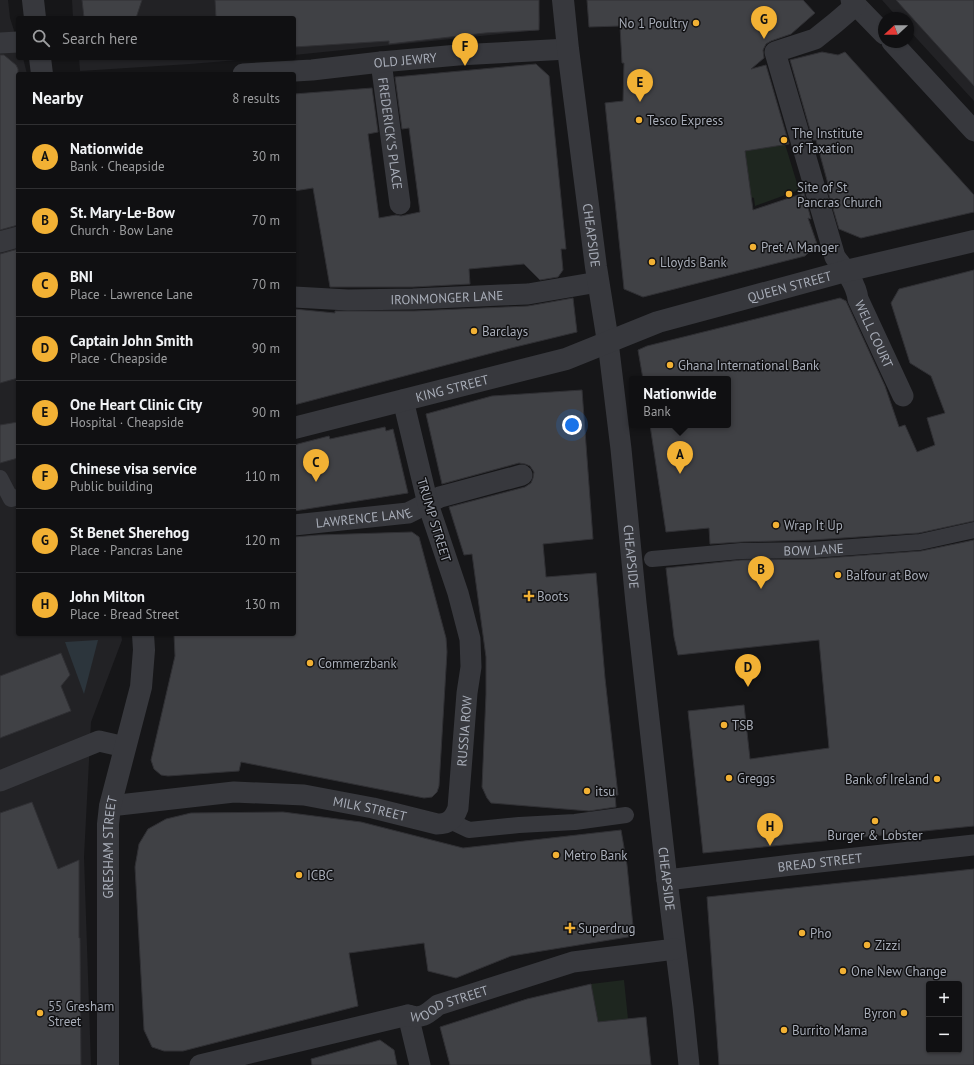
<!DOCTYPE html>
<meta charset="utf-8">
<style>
body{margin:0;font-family:"PT Sans",sans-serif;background:#19191b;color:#f1f3f6}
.controls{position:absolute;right:12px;bottom:12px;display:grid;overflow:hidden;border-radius:4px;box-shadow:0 1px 3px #0004}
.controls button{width:36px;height:36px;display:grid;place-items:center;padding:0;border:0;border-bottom:1px solid #303032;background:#101012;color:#f1f3f6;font:20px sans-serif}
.compass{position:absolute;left:878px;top:12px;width:36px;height:36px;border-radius:50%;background:#101012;box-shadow:0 1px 3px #0004;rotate:249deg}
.you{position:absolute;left:572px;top:425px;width:14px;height:14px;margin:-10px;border:3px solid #fff;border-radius:50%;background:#1a73e8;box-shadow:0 0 0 6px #1a73e833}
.badge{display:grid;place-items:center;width:26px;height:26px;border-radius:50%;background:#f2b134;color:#111;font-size:13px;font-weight:700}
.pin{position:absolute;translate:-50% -33px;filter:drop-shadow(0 1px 2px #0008)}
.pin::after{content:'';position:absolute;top:21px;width:14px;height:12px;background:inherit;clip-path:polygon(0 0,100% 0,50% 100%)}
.popup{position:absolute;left:629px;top:376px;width:102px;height:52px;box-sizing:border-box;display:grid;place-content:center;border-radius:4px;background:#101012;filter:drop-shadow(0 1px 3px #0005);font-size:13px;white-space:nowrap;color:#9c9d9f}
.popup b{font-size:15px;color:#f1f3f6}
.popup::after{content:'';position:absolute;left:50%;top:100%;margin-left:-8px;border:8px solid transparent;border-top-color:#101012}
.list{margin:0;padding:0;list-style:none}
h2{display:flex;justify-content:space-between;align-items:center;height:52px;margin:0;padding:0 16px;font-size:17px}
h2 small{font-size:13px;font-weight:400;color:#9c9d9f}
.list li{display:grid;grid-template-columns:26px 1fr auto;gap:12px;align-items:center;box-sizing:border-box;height:64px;padding:0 16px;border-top:1px solid #303032}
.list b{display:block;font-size:15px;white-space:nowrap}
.list p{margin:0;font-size:13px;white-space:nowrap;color:#9c9d9f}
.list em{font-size:13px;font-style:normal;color:#9c9d9f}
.icon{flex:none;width:22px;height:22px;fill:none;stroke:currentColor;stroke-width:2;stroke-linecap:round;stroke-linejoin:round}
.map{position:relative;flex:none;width:974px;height:1065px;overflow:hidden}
.search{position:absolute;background:#101012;box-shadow:0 1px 3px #0004;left:16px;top:16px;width:280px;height:44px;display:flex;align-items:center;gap:10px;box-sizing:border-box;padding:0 14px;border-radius:4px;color:#9c9d9f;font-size:15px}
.panel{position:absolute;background:#101012;box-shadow:0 1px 3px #0004;left:16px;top:72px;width:280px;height:564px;border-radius:4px}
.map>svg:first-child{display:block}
.built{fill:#222225}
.green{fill:#1e261f}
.water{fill:#2c353c}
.building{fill:#404145;stroke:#303034;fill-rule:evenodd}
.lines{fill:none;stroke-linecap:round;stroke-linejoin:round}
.pedestrian{stroke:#37383d;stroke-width:16}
.minor{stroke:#37383d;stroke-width:21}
.tertiary{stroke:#37383d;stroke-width:22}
.poi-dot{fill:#f2b134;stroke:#111113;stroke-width:1.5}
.labels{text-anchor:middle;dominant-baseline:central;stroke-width:3;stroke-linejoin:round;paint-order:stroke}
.poi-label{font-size:13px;fill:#a8adb8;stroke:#111113;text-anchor:start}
.street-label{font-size:13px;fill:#a8adb8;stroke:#111113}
</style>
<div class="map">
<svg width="974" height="1065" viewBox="0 0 974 1065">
<rect width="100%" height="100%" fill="#161618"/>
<!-- built -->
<path class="built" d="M0 0H8L10 18 18 43V58H23L27 74H18V634H121L122 640 91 722 84 857 91 1065H0Z
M72 0H538L540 20 539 30 294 55V18H73Z
M882 0H974V101L908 29V18H898Z
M79 58H261L190 64 80 71Z"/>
<!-- green -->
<path class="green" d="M785 144 799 190 755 206 754 198 751 197 745 151Z
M624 980 628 1019 598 1022 591 984Z"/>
<!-- water -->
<path class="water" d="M98 640 84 694 65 642Z"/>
<!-- building -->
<path class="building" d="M82 0H142L136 18H84Z
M215 0H539V30L485 33 389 44V41L294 47V18H216Z
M587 0H803L815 13 791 34 771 41 766 44 763 50 764 58 751 69 766 65 789 144 745 151 753 210 804 193 811 219 808 218 817 244 805 256 643 297 624 289 605 103 623 101 624 63H622L620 26 589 27Z
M896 0H974V86Z
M822 52 838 55 845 52 974 195V212L861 238 839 229 826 185 828 184 816 140H813L790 60Z
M0 55H4L16 65 18 69V225L0 230Z
M536 64 549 76 566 249H561L563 270 558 277 540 280 524 264 469 269 470 284 413 287H330L313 188 294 191V94L372 88 378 132 368 134 379 218 396 215 401 216 420 212 409 128 402 129 395 77Z
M18 249V378L0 383V254Z
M974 270V521L919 533 812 540 741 542 710 544 709 528 666 532 650 425H728V379H643L638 350 647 346 840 298 846 301 885 386 899 427 905 425 917 452 935 445 927 418 945 413 931 376 910 363 891 303 899 289Z
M573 298 577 332 511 348 294 405V309L335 313V311H414L528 306Z
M582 390 593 539 543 544 546 577 596 573 605 678 618 795H615L616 807 589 811 491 803 487 798 482 787 486 694V657L472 554 464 555 449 507 525 487 531 483 533 478 534 472 530 466 525 464 519 463 442 484 426 414 492 396Z
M18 422V458L0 463V425Z
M385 427 386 431 393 429 408 493 294 511V445L329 436 330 439Z
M412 532 419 537 446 638 447 652 439 786 437 792 432 797 424 798 241 762 239 771 168 776 161 775 154 769 151 760 175 656 174 634H294V537L318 535Z
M974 540V826L703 853 688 711 744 705 750 759 829 748 819 640 678 655 674 637 666 568 741 560 813 559 921 551Z
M61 653 70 675 61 686 71 711 0 738V676Z
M32 802 58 869 79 860V938H80L81 1065H0V813Z
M283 812 361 822 463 848 621 830 627 865 634 936 511 956 456 978 428 971 424 943 349 953 358 1006 183 1051H164L152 1047 144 1030 135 867 139 844 148 829 166 819 191 813Z
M974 869V1065H719L707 897ZM929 984H959V1050H929Z
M591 984 598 1022 646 1017 651 1065H450L440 1027 527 999Z
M380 1040 394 1050 397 1065H312L311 1059Z"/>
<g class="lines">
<!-- pedestrian -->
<g class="pedestrian">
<path d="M0 478 11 499 18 497"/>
<path id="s1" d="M652 559 741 551 812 550 920 542 974 530"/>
<path d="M450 821 469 830 519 825 575 822 626 815"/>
</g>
<!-- minor -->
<g class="minor">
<path d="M851 0 884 34"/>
<path id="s2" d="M856 5 835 23 815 39 775 52 835 257C845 270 856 283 858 299L903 396"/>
<path d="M892 42 974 131"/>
<path d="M0 43 18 42"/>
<path id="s3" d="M381 62 400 204"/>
<path id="s4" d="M243 74 312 70 381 62 458 55 568 49"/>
<path d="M0 242 18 237"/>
<path id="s5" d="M294 297 348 300 413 299 501 295 528 294 598 282"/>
<path id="s6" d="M608 342 621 449 636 603 667 880 683 1007 689 1065"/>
<path id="s7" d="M294 525 408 513 440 497 522 475"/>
<path d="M0 781 99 741 125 747"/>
<path id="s8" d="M110 806 234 792 304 795 373 808 437 824C449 824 454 819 458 808L467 693 471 667 470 639 458 593 428 504 403 400"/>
<path id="s9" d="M667 880 792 865 974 845"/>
<path d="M408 1015 420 1065"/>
<path id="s10" d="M200 1065 408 1015C422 1020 428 1013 438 1005L573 962 675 949"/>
</g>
<!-- tertiary -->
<g class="tertiary">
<path d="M33 0 35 18"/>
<path id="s11" d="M563 0 568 49 596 267 608 342"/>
<path d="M40 58 42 74"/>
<path id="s12" d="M294 428 566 359 658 322 846 271 974 241"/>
<path id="s13" d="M108 1065V824L110 806 141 687 144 650 143 634"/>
</g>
</g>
<!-- markers -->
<g class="poi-dot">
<circle cx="696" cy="23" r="4"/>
<circle cx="639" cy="120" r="4"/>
<circle cx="784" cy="140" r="4"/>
<circle cx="789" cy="194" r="4"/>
<circle cx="753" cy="247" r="4"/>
<circle cx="652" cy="262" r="4"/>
<circle cx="474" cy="331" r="4"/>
<circle cx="670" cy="365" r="4"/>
<circle cx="776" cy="525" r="4"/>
<circle cx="838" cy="575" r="4"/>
<path d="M527 590h4v4h4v4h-4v4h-4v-4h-4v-4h4z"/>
<circle cx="310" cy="663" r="4"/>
<circle cx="724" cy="725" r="4"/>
<circle cx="729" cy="778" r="4"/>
<circle cx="937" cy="779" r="4"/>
<circle cx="587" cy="791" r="4"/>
<circle cx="875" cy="821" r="4"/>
<circle cx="556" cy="855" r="4"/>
<circle cx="299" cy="875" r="4"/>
<path d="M568 922h4v4h4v4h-4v4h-4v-4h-4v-4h4z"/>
<circle cx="802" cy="933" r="4"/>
<circle cx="867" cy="945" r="4"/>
<circle cx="843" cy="971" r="4"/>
<circle cx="40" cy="1013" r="4"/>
<circle cx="904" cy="1013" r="4"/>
<circle cx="784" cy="1030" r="4"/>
</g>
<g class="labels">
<!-- poi labels -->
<g class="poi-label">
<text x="688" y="23" text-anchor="end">No 1 Poultry</text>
<text x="647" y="120">Tesco Express</text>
<text x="792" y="133">The Institute<tspan x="792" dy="15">of Taxation</tspan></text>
<text x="797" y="187">Site of St<tspan x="797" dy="15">Pancras Church</tspan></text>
<text x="761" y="247">Pret A Manger</text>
<text x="660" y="262">Lloyds Bank</text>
<text x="482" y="331">Barclays</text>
<text x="678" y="365">Ghana International Bank</text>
<text x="784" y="525">Wrap It Up</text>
<text x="846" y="575">Balfour at Bow</text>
<text x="537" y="596">Boots</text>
<text x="318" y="663">Commerzbank</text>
<text x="732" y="725">TSB</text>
<text x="737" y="778">Greggs</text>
<text x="929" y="779" text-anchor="end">Bank of Ireland</text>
<text x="595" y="791">itsu</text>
<text x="875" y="835" text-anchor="middle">Burger &amp; Lobster</text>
<text x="564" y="855">Metro Bank</text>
<text x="307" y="875">ICBC</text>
<text x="578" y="928">Superdrug</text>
<text x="810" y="933">Pho</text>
<text x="875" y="945">Zizzi</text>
<text x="851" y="971">One New Change</text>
<text x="48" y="1006">55 Gresham<tspan x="48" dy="15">Street</tspan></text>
<text x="896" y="1013" text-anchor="end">Byron</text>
<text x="792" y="1030">Burrito Mama</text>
</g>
<!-- street labels -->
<g class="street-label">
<text stroke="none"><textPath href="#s4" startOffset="163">OLD JEWRY</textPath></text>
<text stroke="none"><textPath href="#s3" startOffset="72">FREDERICK'S PLACE</textPath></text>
<text stroke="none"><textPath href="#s11" startOffset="237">CHEAPSIDE</textPath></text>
<text stroke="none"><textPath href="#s12" startOffset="516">QUEEN STREET</textPath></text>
<text stroke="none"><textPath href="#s5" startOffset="153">IRONMONGER LANE</textPath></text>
<text stroke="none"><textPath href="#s2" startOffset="396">WELL COURT</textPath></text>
<text stroke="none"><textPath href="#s12" startOffset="163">KING STREET</textPath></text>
<text stroke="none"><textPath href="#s7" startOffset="70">LAWRENCE LANE</textPath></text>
<text transform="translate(434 520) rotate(73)">TRUMP STREET</text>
<text stroke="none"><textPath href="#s1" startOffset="162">BOW LANE</textPath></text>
<text stroke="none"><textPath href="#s6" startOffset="216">CHEAPSIDE</textPath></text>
<text stroke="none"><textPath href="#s8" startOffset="437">RUSSIA ROW</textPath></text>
<text stroke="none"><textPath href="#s8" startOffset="262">MILK STREET</textPath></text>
<text stroke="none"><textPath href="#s13" startOffset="218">GRESHAM STREET</textPath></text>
<text stroke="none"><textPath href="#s9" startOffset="154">BREAD STREET</textPath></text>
<text stroke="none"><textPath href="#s6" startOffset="540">CHEAPSIDE</textPath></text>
<text stroke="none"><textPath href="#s10" startOffset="258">WOOD STREET</textPath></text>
</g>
</g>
</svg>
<div class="controls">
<button>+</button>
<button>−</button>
</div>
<svg class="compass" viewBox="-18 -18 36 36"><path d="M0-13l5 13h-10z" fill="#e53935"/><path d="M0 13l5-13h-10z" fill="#9c9d9f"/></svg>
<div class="you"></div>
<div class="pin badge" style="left:680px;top:474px">A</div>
<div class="popup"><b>Nationwide</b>Bank</div>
<div class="pin badge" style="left:761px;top:589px">B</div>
<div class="pin badge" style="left:316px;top:482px">C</div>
<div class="pin badge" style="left:748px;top:687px">D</div>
<div class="pin badge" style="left:640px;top:102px">E</div>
<div class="pin badge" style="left:465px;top:66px">F</div>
<div class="pin badge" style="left:764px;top:39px">G</div>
<div class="pin badge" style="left:770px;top:846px">H</div>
<div class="search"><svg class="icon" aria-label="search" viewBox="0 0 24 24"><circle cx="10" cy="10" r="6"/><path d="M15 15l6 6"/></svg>Search here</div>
<section class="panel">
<h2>Nearby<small>8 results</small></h2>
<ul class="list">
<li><span class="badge">A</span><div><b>Nationwide</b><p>Bank · Cheapside</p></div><em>30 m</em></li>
<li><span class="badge">B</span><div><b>St. Mary-Le-Bow</b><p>Church · Bow Lane</p></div><em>70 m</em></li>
<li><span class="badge">C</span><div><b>BNI</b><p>Place · Lawrence Lane</p></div><em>70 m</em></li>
<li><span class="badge">D</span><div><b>Captain John Smith</b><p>Place · Cheapside</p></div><em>90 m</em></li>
<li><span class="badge">E</span><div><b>One Heart Clinic City</b><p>Hospital · Cheapside</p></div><em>90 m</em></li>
<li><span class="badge">F</span><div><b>Chinese visa service</b><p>Public building</p></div><em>110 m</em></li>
<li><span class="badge">G</span><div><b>St Benet Sherehog</b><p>Place · Pancras Lane</p></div><em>120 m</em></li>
<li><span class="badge">H</span><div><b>John Milton</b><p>Place · Bread Street</p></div><em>130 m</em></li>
</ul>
</section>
</div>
